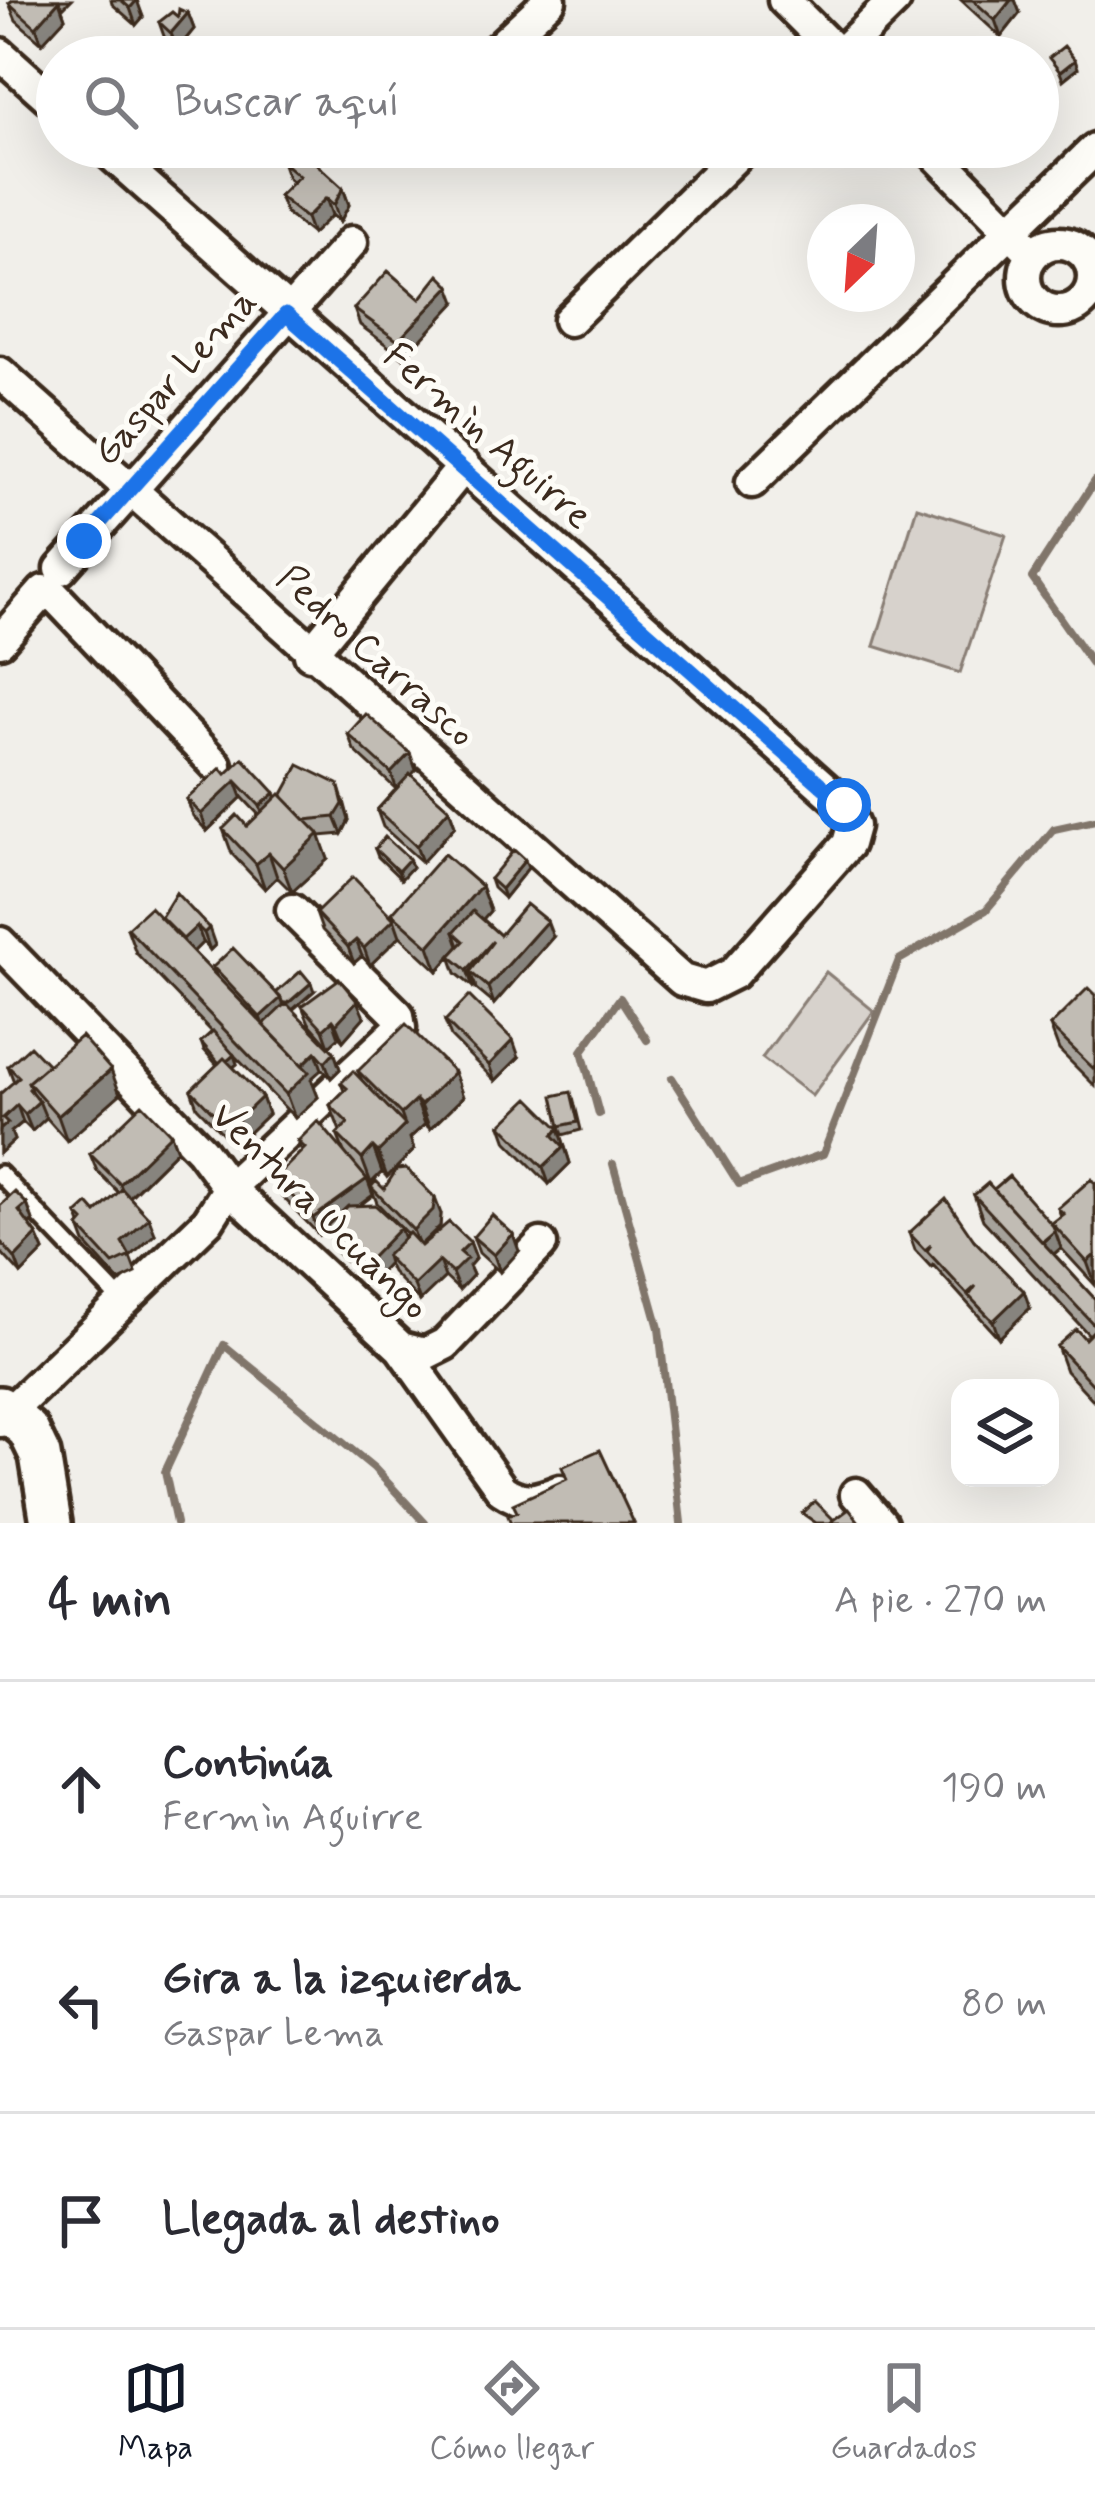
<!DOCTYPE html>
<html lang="es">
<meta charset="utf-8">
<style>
body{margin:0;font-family:Mynerve,sans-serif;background:#f2f2f3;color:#2b2b33}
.controls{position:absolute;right:36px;bottom:36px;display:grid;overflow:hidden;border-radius:24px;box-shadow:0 12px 48px #0002}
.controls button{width:108px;height:108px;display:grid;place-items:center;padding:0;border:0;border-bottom:3px solid #e1e1e2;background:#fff;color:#2b2b33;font:60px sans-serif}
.compass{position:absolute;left:807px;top:204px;width:108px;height:108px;border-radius:50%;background:#fff;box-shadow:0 12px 48px #0002;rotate:205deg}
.stop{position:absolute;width:36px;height:36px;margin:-27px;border:9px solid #1a73e8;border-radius:50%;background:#fff}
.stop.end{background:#1a73e8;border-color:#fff;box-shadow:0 3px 12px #0008}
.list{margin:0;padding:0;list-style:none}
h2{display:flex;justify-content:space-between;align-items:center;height:156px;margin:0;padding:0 48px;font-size:51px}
h2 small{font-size:39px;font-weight:400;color:#7c7c81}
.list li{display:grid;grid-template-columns:78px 1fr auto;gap:36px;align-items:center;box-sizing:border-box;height:216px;padding:0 48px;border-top:3px solid #e1e1e2}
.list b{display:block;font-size:45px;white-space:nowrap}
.list p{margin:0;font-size:39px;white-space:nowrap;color:#7c7c81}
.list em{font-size:39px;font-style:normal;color:#7c7c81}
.icon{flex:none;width:66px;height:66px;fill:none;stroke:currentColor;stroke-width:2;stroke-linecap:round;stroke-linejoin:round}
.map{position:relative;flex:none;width:1095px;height:1523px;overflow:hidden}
.search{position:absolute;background:#fff;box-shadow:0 12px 48px #0002;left:36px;right:36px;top:36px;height:132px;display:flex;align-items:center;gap:30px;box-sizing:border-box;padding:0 42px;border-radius:66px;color:#7c7c81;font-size:45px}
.sheet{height:804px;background:#fff}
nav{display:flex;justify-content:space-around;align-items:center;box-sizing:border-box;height:168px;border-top:3px solid #e1e1e2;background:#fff;font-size:33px;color:#7c7c81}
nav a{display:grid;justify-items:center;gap:6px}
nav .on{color:#111827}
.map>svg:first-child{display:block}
.green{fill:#d7d2cc;stroke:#897e75;stroke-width:3}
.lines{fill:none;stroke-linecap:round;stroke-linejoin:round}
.stream{stroke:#80746b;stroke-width:8}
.service-casing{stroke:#3b2a1e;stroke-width:24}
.minor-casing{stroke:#3b2a1e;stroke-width:39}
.tertiary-casing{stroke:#3b2a1e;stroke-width:48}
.service{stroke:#fdfcf7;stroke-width:15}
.minor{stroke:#fdfcf7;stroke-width:30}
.tertiary{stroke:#fdfcf7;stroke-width:39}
.wall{fill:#a6a29b;stroke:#3b2a1e;stroke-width:3}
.shaded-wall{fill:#87847e;stroke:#3b2a1e;stroke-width:3}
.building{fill:#c1bcb4;stroke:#3b2a1e;stroke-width:3}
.route{stroke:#1a73e8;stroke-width:15}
.labels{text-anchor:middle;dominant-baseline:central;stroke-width:10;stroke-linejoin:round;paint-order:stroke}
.street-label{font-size:39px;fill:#3b2a1e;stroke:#fdfcf7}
</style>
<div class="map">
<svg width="1095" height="1523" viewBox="0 0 1095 1523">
<rect width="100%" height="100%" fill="#f1efea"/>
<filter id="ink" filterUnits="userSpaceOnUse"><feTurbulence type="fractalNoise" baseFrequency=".00833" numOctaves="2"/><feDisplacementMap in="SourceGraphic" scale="24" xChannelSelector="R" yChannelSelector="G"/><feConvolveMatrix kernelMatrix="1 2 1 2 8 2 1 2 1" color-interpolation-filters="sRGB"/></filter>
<g filter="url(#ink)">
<!-- green -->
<path class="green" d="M917 507 1006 535 960 673 874 646Z
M826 972 874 1011 812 1096 762 1058Z"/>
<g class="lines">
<!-- stream -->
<path class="stream" d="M1095 481 1032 578 1095 668
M672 1078 739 1184 823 1154 899 960 986 910 1054 829 1095 820
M599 1114 582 1051 620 998 647 1040
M613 1164 659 1328 681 1523
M176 1523 165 1472 224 1345 374 1468 425 1523"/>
<defs>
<path id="service" d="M0 1174 123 1303"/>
<path id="minor" d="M784 0 841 57
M0 54 57 105
M489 57 550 0
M837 57 895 0
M928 147 1025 246
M1025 277a34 34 0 1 1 68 0a34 34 0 1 1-68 0Z
M569 320 745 147
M0 373 682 980 706 987 734 973 848 844 853 826 844 805 103 147
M752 482 1095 149
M61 569 352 242
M0 641 44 591 51 592 216 765
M310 654 464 466
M0 943 201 1150 229 1188 401 1348 502 1490C524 1505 537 1500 560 1491
M401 1348 425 1354 445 1344 541 1244
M0 1421 208 1221 229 1188 400 1028 398 1015 292 910
M856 1494 881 1523"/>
<path id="tertiary" d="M0 1407 28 1430 40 1455 51 1523"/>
</defs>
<!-- service casing -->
<use href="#service" class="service-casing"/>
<!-- minor casing -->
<use href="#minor" class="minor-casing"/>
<!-- tertiary casing -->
<use href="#tertiary" class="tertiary-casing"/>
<!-- service -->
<use href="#service" class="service"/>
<!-- minor -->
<use href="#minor" class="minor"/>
<!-- tertiary -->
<use href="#tertiary" class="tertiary"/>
</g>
<!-- wall -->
<path class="wall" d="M13 0H71L64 7 60 4 65 18 42 43 16 20 9 3Z
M111 0H136L143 17 136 25 112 4Z
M961 0H1015L1020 13 1001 37Z
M188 13 194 29 177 50 165 39 159 22Z
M282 161 343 188 349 205 340 222 332 215 312 234 286 213 279 196 293 182 288 178Z
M420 299 456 302 404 358 360 325 354 309Z
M348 734 416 770 411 775 449 809 455 826 422 862 383 827 377 810 396 789 354 750Z
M226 774 277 798 344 801 349 820 342 834 319 836 328 859 292 892 277 877 265 889 232 854 223 829 247 826 259 815 242 797 207 831 193 816 187 799Z
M375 849 409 859 412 867 401 879 378 857Z
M528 868 504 898 493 888 490 879Z
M481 886 490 911 483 919 500 935 553 937 494 1004 476 989 475 985 473 987 456 973 450 956 438 971 400 936 370 965 362 956 354 963 322 930 316 913 393 918 392 913Z
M176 893 215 945 210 950 203 942 193 952 216 975 213 967 276 993 314 991 292 1010 334 1052 340 1069 331 1078 322 1069 311 1079 318 1097 295 1118 232 1053 237 1064 233 1067 262 1097 268 1114 235 1146 197 1107 191 1090 217 1065 204 1050 201 1042 212 1032 136 953 127 928 162 920Z
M1095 995V1086L1059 1050 1050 1026Z
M302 1006 364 1017 343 1041 339 1037 329 1046 309 1023Z
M445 1021 519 1057 495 1081 451 1037Z
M48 1065 120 1094 67 1141 45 1116 46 1118 32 1131 23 1122 11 1132 14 1140 0 1153V1094L14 1082 8 1066Z
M358 1071 454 1072 463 1097 430 1129 425 1124 410 1138 414 1150 387 1177 382 1172 371 1183 367 1180 373 1195 359 1206 400 1228 403 1238 407 1234 377 1203 371 1187 384 1189 441 1214 440 1226 421 1245 470 1242 476 1258 469 1266 473 1275 459 1290 445 1277 420 1301 392 1272 388 1263 369 1283 335 1251 328 1228 319 1235 281 1195 275 1178 302 1151 298 1141 344 1152 337 1134 340 1131 330 1105 344 1091 341 1083 362 1081Z
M574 1101 581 1130 563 1135 560 1126Z
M501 1125 559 1128 570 1163 549 1184 507 1142Z
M171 1134 177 1150 130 1197 155 1234 130 1257 136 1273 119 1281 85 1243 79 1227 81 1224 77 1214 96 1213 119 1193 97 1171 90 1154Z
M1095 1183V1285L1061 1248 1054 1254 1095 1299V1402L1066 1371 1057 1346 1085 1339 1089 1335 983 1220 974 1195 1053 1226 1061 1216 1058 1208Z
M27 1204 33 1221 29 1224 37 1235 44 1251 21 1274 0 1251V1206Z
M909 1233 974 1240 1030 1308 999 1338 933 1265 931 1267 915 1250Z
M473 1237 519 1251 500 1272 479 1253Z"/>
<!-- shaded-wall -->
<path class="shaded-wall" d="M137 0 143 17 136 25 130 8Z
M1011 0H1015L1020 13 1001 37 995 20Z
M59 1 65 18 42 43 36 27Z
M188 13 194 29 177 50 171 33Z
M1075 60 1078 68 1063 80 1060 72Z
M343 188 349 205 340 222 334 205Z
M326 198 332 215 312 234 306 218Z
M450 286 456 302 404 358 398 341Z
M410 753 416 770 397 790 391 773Z
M236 781 242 797 207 831 201 814Z
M338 784 349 820 342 834 335 817Z
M275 793 281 809 266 823 260 806Z
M449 809 455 826 422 862 416 846Z
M319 834 328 859 292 892 283 868Z
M269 853 277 877 265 889 256 864Z
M409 859 412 867 401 879 398 871Z
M525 860 528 868 504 898 501 889Z
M481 886 490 911 464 941 454 932 459 946 438 971 429 946Z
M394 919 400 936 370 965 364 948Z
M547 921 553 937 494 1004 488 987Z
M197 926 203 942 189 956 183 939Z
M209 928 215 945 210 950 204 933Z
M356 940 362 956 354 963 348 947Z
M493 941 470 972 475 985 473 987 467 970Z
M311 983 314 991 289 1013 286 1005Z
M281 998 287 1015 264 1027 260 1017Z
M357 1001 364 1017 343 1041 336 1024Z
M333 1020 339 1037 329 1046 323 1029Z
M513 1040 519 1057 495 1081 489 1065Z
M316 1052 322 1069 311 1079 318 1097 295 1118 286 1094 302 1066Z
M334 1052 340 1069 331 1078 325 1062Z
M234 1055 237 1064 224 1075 221 1066Z
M111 1070 120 1094 67 1141 58 1116Z
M454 1072 463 1097 430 1129 421 1105Z
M30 1088 36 1104 39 1101 46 1118 32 1131 25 1114Z
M262 1097 268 1114 235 1146 229 1129Z
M416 1100 425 1124 410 1138 414 1150 387 1177 378 1152 405 1125 401 1114Z
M17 1105 23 1122 11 1132 14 1140 0 1153V1130L3 1118Z
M559 1128 570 1163 549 1184 543 1167 553 1135Z
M171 1134 177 1150 126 1200 120 1184Z
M373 1147 382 1172 371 1183 362 1159Z
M367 1179 373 1195 319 1235 313 1218Z
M435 1198 441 1214 440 1226 419 1246 413 1230Z
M27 1204 33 1221 25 1228 19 1211Z
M149 1218 155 1234 129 1258 122 1242Z
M400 1228 406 1244 386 1256 388 1263 369 1283 363 1266Z
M1055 1231 1061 1248 1048 1259 1042 1243Z
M513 1234 519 1251 500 1272 494 1255Z
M37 1235 44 1251 21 1274 15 1258Z
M470 1242 476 1258 469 1266 473 1275 459 1290 452 1273 460 1252Z
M1095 1255V1284L1087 1262Z
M439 1261 445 1277 420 1301 414 1285Z
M1024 1291 1030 1308 999 1338 993 1321Z"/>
<!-- building -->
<path class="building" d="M13 0H58L59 1 36 27 9 3Z
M121 0H137L130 8Z
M973 0H1011L995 20Z
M179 9 188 13 171 33 159 22 172 12 178 17Z
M1064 46 1075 60 1060 72 1049 58Z
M288 147H298L343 188 334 205 326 198 306 218 279 196 299 176 282 161Z
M388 271 420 299 439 275 450 286 398 341 354 309Z
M366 714 410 753 391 773 348 734Z
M243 758 275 793 260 806 236 781 201 814 187 799 221 768 226 774Z
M299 765 338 784 343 804 335 817 305 820 282 796Z
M410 774 449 809 416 846 377 810Z
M280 794 319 834 283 868 269 853 256 864 223 829 237 815 247 826Z
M385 837 409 859 398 871 375 849Z
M514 850 525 860 501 889 490 879Z
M444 854 481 886 429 946 392 913Z
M353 877 394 919 364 948 356 940 348 947 316 913Z
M176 893 209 928 204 933 197 926 183 939 161 917Z
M526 904 547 921 488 987 470 972 493 941 467 970 450 956 464 941 454 932 473 911 500 935Z
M150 907 309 1072 286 1094 127 928Z
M233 948 281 998 260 1017 213 967Z
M301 971 311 983 286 1005 276 993Z
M339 979 357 1001 336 1024 333 1020 323 1029 302 1006Z
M1088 988 1095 995V1070L1050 1026Z
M469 996 513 1040 489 1065 445 1021Z
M286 1003 334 1052 325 1062 316 1052 302 1065 263 1025Z
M406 1024 454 1072 421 1105 416 1100 401 1114 358 1071Z
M213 1031 234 1055 227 1061 224 1058 219 1063 201 1042Z
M81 1036 111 1070 58 1116 28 1082Z
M30 1046 48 1065 28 1082 30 1088 29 1089 39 1101 25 1114 17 1105 3 1118 8 1123 0 1130V1094L19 1077 8 1066Z
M224 1058 262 1097 229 1129 191 1090Z
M353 1071 405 1125 378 1152 373 1147 362 1159 337 1134 348 1123 330 1105 347 1088 341 1083Z
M571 1092 578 1122 560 1126 553 1096Z
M529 1098 559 1128 553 1135 564 1147 543 1167 501 1125Z
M142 1104 171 1134 120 1184 90 1154Z
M318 1121 367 1179 313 1218 275 1178 305 1148 298 1141Z
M406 1168 435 1198 433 1210 413 1230 371 1187 376 1181 384 1189 397 1169Z
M1009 1176 1053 1226 1055 1231 1042 1242 994 1189Z
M1091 1179 1095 1183V1255L1087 1262 1052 1223 1064 1214 1058 1208Z
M988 1183 1095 1299V1326L974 1195Z
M122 1189 149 1218 122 1242 130 1256 113 1264 79 1227 84 1221 77 1214 88 1204 96 1213Z
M15 1192 27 1204 19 1211 37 1235 15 1258 0 1241V1206Z
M946 1199 974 1240 1024 1291 993 1321 969 1296 976 1286 967 1294 927 1251 931 1245 925 1250 909 1233Z
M375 1205 400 1228 363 1266 329 1234 328 1225 348 1206Z
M492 1215 513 1234 494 1255 473 1237Z
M449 1222 470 1242 460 1252 467 1258 452 1273 439 1261 414 1285 386 1256 409 1233 421 1246Z
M1076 1329 1085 1339 1095 1329V1387L1057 1346Z
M600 1450 634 1523H511L508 1516 517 1512 513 1504 567 1479 562 1467Z
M815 1501 834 1520 830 1523H816L802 1513Z
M849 1509 860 1523H830Z"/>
</g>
<g class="lines" filter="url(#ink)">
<!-- route -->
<path class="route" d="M84 541 286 314 844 805"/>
</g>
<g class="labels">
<!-- street labels -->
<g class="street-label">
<text transform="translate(176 378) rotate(-48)">Gaspar Lema</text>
<text transform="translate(487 437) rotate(41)">Fermìn Aguirre</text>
<text transform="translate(375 657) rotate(42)">Pedro Carrasco</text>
<text transform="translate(319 1212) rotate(45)">Ventura Ucuango</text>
</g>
</g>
</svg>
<div class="controls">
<button><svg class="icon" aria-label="layers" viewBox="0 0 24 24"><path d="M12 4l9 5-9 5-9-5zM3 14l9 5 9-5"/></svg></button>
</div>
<svg class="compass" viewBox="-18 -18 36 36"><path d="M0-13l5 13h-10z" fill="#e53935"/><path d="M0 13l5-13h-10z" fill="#7c7c81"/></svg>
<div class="stop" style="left:844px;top:805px"></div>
<div class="stop end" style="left:84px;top:541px"></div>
<div class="search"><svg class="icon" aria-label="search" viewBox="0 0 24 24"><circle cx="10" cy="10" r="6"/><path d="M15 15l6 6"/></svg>Buscar aquí</div>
</div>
<section class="sheet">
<h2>4 min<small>A pie · 270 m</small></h2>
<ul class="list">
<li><svg class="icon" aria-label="ahead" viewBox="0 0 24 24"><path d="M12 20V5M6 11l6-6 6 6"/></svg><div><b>Continúa</b><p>Fermìn Aguirre</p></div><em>190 m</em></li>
<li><svg class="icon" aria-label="left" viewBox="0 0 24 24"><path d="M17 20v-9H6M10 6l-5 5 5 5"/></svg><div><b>Gira a la izquierda</b><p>Gaspar Lema</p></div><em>80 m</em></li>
<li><svg class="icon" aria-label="arrive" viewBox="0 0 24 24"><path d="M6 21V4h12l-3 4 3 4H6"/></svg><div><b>Llegada al destino</b></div></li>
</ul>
</section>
<nav>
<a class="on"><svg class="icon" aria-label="map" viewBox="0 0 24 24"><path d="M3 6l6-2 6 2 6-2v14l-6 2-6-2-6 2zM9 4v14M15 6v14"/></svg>Mapa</a>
<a><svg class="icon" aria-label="directions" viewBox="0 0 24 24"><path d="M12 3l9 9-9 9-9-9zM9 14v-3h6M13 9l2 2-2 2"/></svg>Cómo llegar</a>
<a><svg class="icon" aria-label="saved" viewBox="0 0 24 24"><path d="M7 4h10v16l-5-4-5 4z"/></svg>Guardados</a>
</nav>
